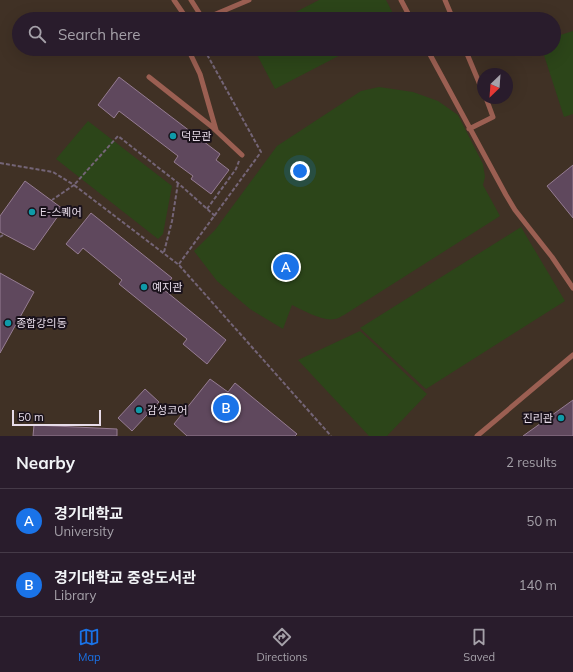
<!DOCTYPE html>
<meta charset="utf-8">
<style>
body{margin:0;font-family:Mulish,"Noto Sans KR",sans-serif;background:#352938;color:#f1f3f6}
.compass{position:absolute;left:477px;top:68px;width:36px;height:36px;border-radius:50%;background:#291c2c;box-shadow:0 4px 16px #0002;rotate:205deg}
.scale{position:absolute;left:12px;bottom:10px;width:89px;box-sizing:border-box;padding-left:4px;border:2px solid #e7dce9;border-top:0;font-size:11px;line-height:14px;white-space:nowrap;color:#e7dce9;-webkit-text-stroke:3px #1a121b;paint-order:stroke}
.you{position:absolute;left:300px;top:171px;width:14px;height:14px;margin:-10px;border:3px solid #fff;border-radius:50%;background:#1a73e8;box-shadow:0 0 0 6px #1a73e833}
.badge{display:grid;place-items:center;width:26px;height:26px;border-radius:50%;background:#1a73e8;color:#fff;font-size:13px;font-weight:700}
.pin{position:absolute;translate:-50% -50%;border:2px solid #fff;box-shadow:0 1px 4px #0006}
.list{margin:0;padding:0;list-style:none}
h2{display:flex;justify-content:space-between;align-items:center;height:52px;margin:0;padding:0 16px;font-size:17px}
h2 small{font-size:13px;font-weight:400;color:#a5a1a9}
.list li{display:grid;grid-template-columns:26px 1fr auto;gap:12px;align-items:center;box-sizing:border-box;height:64px;padding:0 16px;border-top:1px solid #453a48}
.list b{display:block;font-size:15px;white-space:nowrap}
.list p{margin:0;font-size:13px;white-space:nowrap;color:#a5a1a9}
.list em{font-size:13px;font-style:normal;color:#a5a1a9}
.icon{flex:none;width:22px;height:22px;fill:none;stroke:currentColor;stroke-width:2;stroke-linecap:round;stroke-linejoin:round}
.map{position:relative;flex:none;width:573px;height:436px;overflow:hidden}
.search{position:absolute;background:#291c2c;box-shadow:0 4px 16px #0002;left:12px;right:12px;top:12px;height:44px;display:flex;align-items:center;gap:10px;box-sizing:border-box;padding:0 14px;border-radius:22px;color:#a5a1a9;font-size:15px}
.sheet{height:180px;background:#291c2c}
nav{display:flex;justify-content:space-around;align-items:center;box-sizing:border-box;height:56px;border-top:1px solid #453a48;background:#291c2c;font-size:11px;color:#a5a1a9}
nav a{display:grid;justify-items:center;gap:2px}
nav .on{color:#1a73e8}
.map>svg:first-child{display:block}
.education{fill:#403125;fill-rule:evenodd}
.green{fill:#2c4519}
.building{fill:#5f485d;stroke:#967d93}
.lines{fill:none;stroke-linecap:round;stroke-linejoin:round}
.path{stroke:#746577;stroke-width:2;stroke-dasharray:4 2;stroke-linecap:butt}
.service{stroke:#9b5f52;stroke-width:5}
.culture-dot{fill:#0f9aa8;stroke:#1a121b;stroke-width:1.5}
.labels{text-anchor:middle;dominant-baseline:central;stroke-width:4;stroke-linejoin:round;paint-order:stroke}
.poi-label{font-size:11px;fill:#e7dce9;stroke:#1a121b;text-anchor:start}
</style>
<div class="map">
<svg width="573" height="436" viewBox="0 0 573 436">
<rect width="100%" height="100%" fill="#37253a"/>
<!-- education -->
<path class="education" d="M0 0H573V436H0ZM19 19H554V49H19ZM483 74H507V98H483Z"/>
<!-- green -->
<path class="green" d="M319 0H386L396 19H282Z
M573 31V114L564 117 542 49H554V37Z
M254 49H352L275 89Z
M379 87 413 92 438 101 458 115 483 164 485 177 483 185 500 216 344 315C341 316 338 319 335 319 323 322 303 310 292 305L283 329 250 309 217 281 194 251 215 230 277 146 361 91Z
M88 121 172 186 163 234 158 239 56 159Z
M521 227 565 301 426 389 360 328Z
M360 331 427 394 387 436H369L298 360Z"/>
<!-- building -->
<path class="building" d="M119 77 220 154 216 160 229 170 211 194 191 179 193 176 174 162 178 156 119 111 114 118 98 105Z
M573 165V218L547 186Z
M25 181 63 209 34 250 0 232V216Z
M91 213 172 278 163 289 226 340 207 364 183 344 187 339 119 284 122 280 83 248 78 254 66 244Z
M0 273 34 292 0 353Z
M210 379 228 392 235 383 297 434 295 436H187L174 424Z
M145 389 159 402 132 431 118 418Z
M573 400V436H523Z
M34 425 117 429V436H33Z"/>
<g class="lines">
<!-- path -->
<path class="path" d="M0 163 53 172 74 185 52 200
M207 209 236 169 239 161
M215 216 178 183 118 136 74 185 179 265 331 436
M0 237 3 235
M164 252 172 221 178 183
M179 264 261 152 204 49"/>
<!-- service -->
<path class="service" d="M174 0 187 19
M191 0 203 19
M401 0 411 19
M445 0 453 19
M204 19 249 0
M188 49 200 74 216 130
M427 49 506 195 515 210 552 257 573 288
M465 49 483 92
M149 77 211 126 242 155
M469 129 493 117 486 98
M477 436 573 355"/>
</g>
<!-- markers -->
<g class="culture-dot">
<circle cx="173" cy="136" r="4"/>
<circle cx="32" cy="212" r="4"/>
<circle cx="144" cy="287" r="4"/>
<circle cx="8" cy="323" r="4"/>
<circle cx="139" cy="410" r="4"/>
<circle cx="561" cy="418" r="4"/>
</g>
<g class="labels">
<!-- poi labels -->
<g class="poi-label">
<text x="181" y="136">덕문관</text>
<text x="40" y="212">E-스퀘어</text>
<text x="152" y="287">예지관</text>
<text x="16" y="323">종합강의동</text>
<text x="147" y="410">감성코어</text>
<text x="553" y="418" text-anchor="end">진리관</text>
</g>
</g>
</svg>
<svg class="compass" viewBox="-18 -18 36 36"><path d="M0-13l5 13h-10z" fill="#e53935"/><path d="M0 13l5-13h-10z" fill="#a5a1a9"/></svg>
<div class="scale">50 m</div>
<div class="you"></div>
<div class="pin badge" style="left:286px;top:267px">A</div>
<div class="pin badge" style="left:226px;top:408px">B</div>
<div class="search"><svg class="icon" aria-label="search" viewBox="0 0 24 24"><circle cx="10" cy="10" r="6"/><path d="M15 15l6 6"/></svg>Search here</div>
</div>
<section class="sheet">
<h2>Nearby<small>2 results</small></h2>
<ul class="list">
<li><span class="badge">A</span><div><b>경기대학교</b><p>University</p></div><em>50 m</em></li>
<li><span class="badge">B</span><div><b>경기대학교 중앙도서관</b><p>Library</p></div><em>140 m</em></li>
</ul>
</section>
<nav>
<a class="on"><svg class="icon" aria-label="map" viewBox="0 0 24 24"><path d="M3 6l6-2 6 2 6-2v14l-6 2-6-2-6 2zM9 4v14M15 6v14"/></svg>Map</a>
<a><svg class="icon" aria-label="directions" viewBox="0 0 24 24"><path d="M12 3l9 9-9 9-9-9zM9 14v-3h6M13 9l2 2-2 2"/></svg>Directions</a>
<a><svg class="icon" aria-label="saved" viewBox="0 0 24 24"><path d="M7 4h10v16l-5-4-5 4z"/></svg>Saved</a>
</nav>
